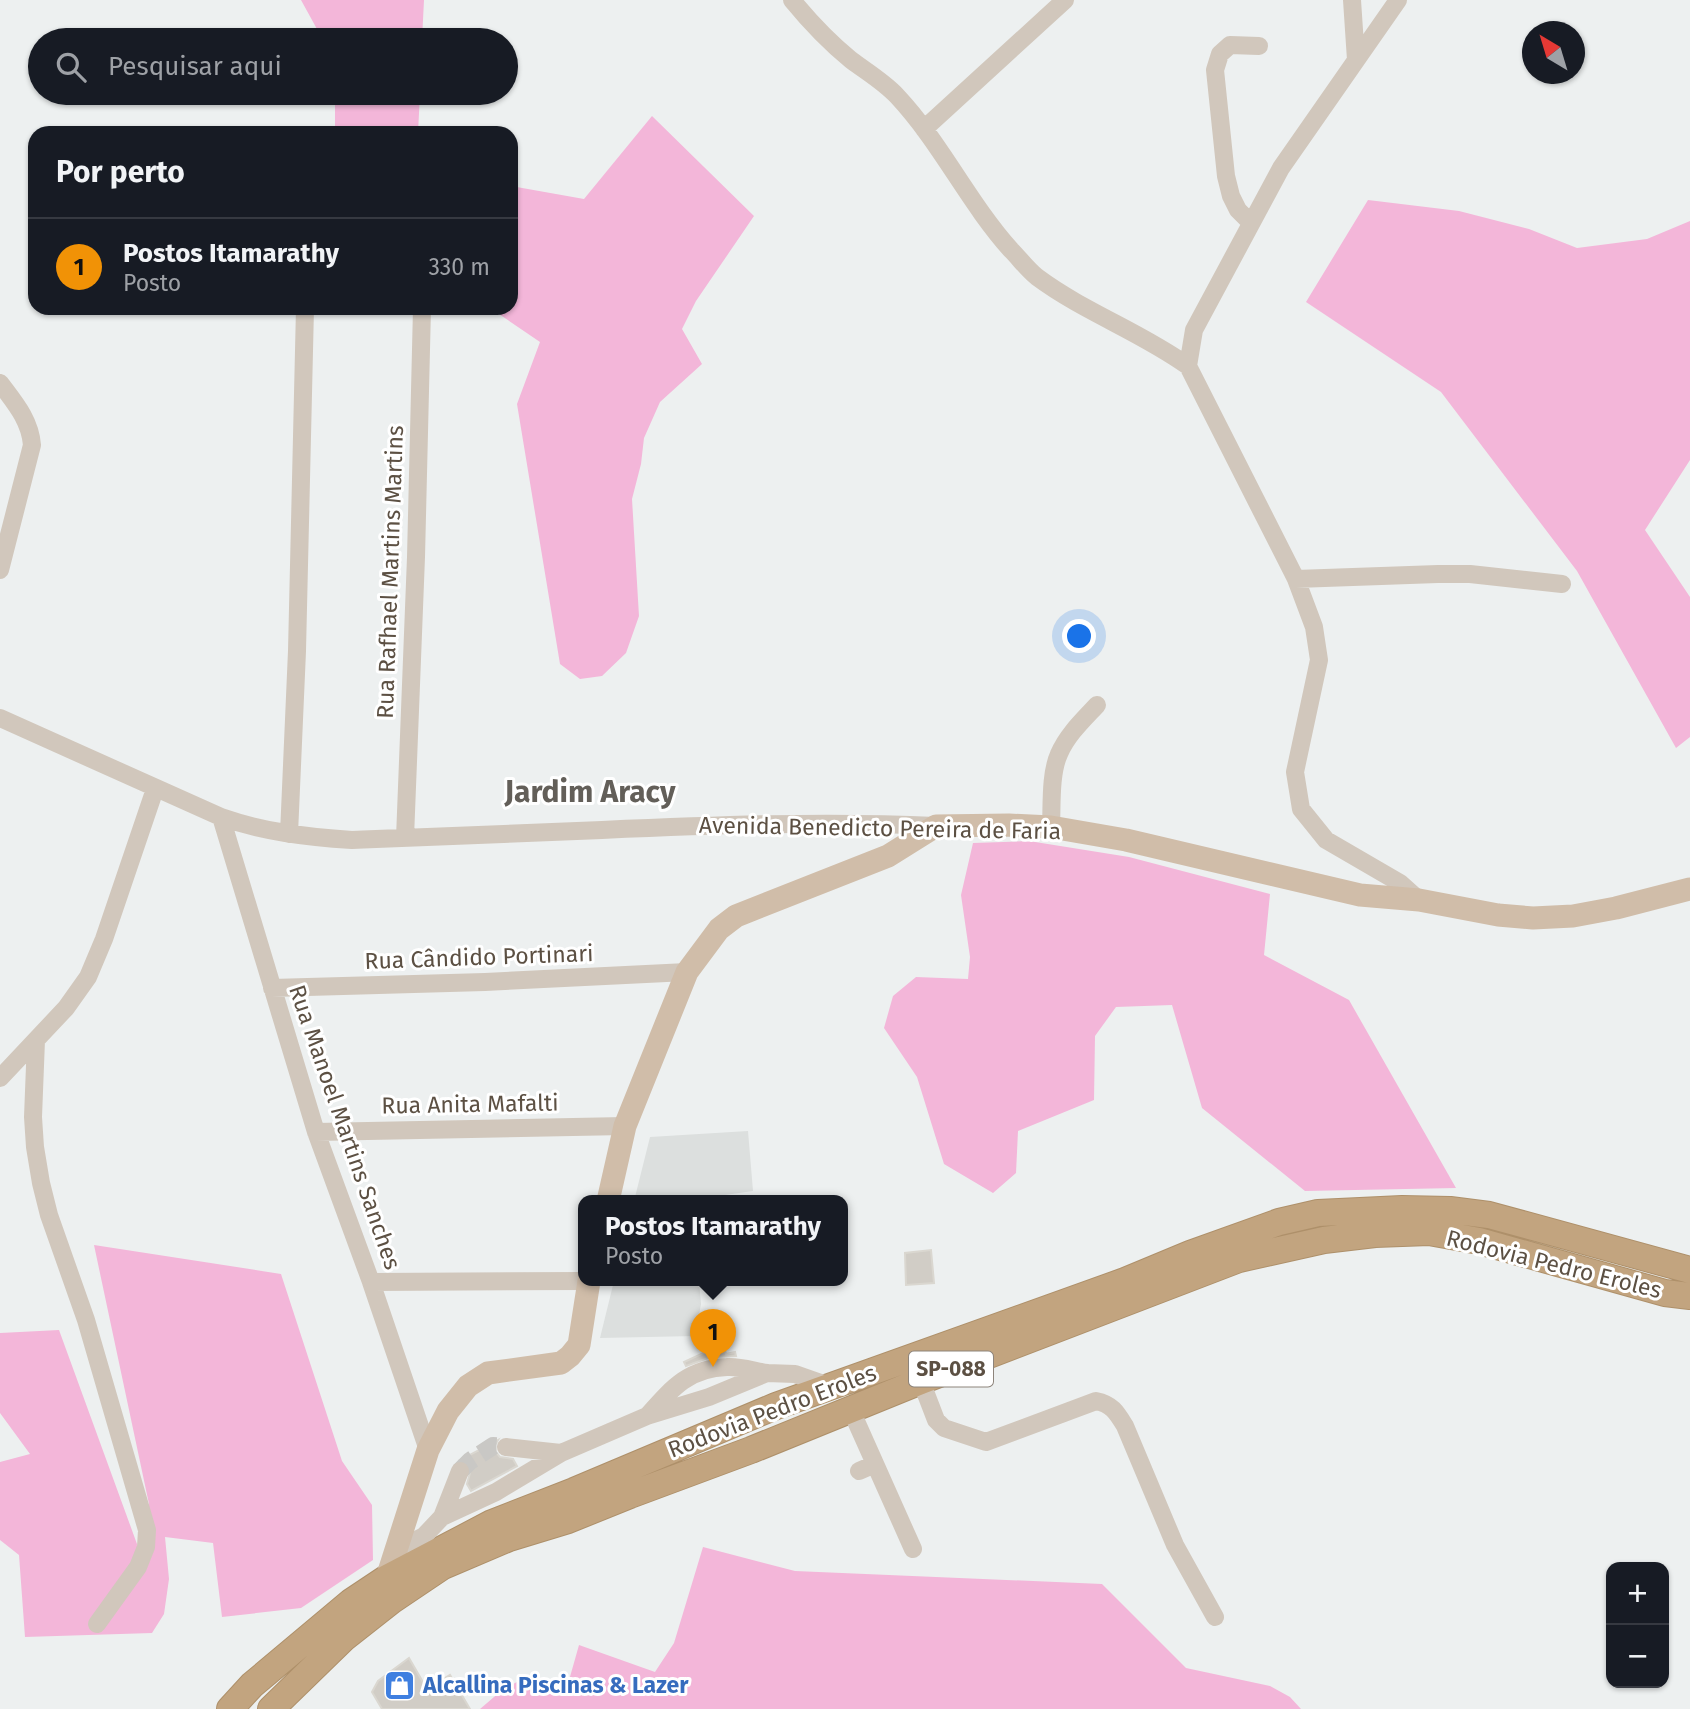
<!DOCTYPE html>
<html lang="pt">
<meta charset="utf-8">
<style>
body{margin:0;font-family:"Fira Sans",sans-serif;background:#20242c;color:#f1f3f6}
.controls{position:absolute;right:21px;bottom:21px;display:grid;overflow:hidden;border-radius:14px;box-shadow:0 2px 5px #0004}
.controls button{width:63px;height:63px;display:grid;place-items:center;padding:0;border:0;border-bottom:2px solid #363941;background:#171b24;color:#f1f3f6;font:35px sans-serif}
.compass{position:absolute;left:1522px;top:21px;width:63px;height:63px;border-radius:50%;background:#171b24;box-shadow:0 2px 5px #0004;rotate:322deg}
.you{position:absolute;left:1080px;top:637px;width:24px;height:24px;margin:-18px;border:5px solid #fff;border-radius:50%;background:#1a73e8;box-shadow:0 0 0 10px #1a73e833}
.badge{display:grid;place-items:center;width:46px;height:46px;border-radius:50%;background:#f19206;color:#111;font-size:23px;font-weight:700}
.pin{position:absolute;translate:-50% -58px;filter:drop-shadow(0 2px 4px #0008)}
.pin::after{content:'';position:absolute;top:37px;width:24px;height:21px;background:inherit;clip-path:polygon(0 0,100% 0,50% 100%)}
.popup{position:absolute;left:578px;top:1195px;width:270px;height:91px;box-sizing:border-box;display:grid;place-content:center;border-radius:14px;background:#171b24;filter:drop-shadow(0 2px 5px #0005);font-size:23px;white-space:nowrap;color:#9ea1a6}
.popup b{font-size:26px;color:#f1f3f6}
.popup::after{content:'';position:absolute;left:50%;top:100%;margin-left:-14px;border:14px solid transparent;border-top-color:#171b24}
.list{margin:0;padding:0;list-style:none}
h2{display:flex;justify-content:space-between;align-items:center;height:91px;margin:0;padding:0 28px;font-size:30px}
h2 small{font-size:23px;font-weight:400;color:#9ea1a6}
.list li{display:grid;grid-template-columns:46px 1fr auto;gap:21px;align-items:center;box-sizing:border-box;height:98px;padding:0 28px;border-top:2px solid #363941}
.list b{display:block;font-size:26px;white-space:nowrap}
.list p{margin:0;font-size:23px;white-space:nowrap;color:#9ea1a6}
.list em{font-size:23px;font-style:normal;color:#9ea1a6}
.icon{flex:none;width:38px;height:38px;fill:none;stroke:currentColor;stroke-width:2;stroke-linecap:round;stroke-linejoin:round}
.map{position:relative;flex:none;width:1690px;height:1709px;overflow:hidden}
.search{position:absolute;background:#171b24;box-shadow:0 2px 5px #0004;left:28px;top:28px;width:490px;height:77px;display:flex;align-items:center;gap:18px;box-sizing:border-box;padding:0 24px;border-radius:38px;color:#9ea1a6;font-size:26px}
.panel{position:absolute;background:#171b24;box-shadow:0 2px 5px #0004;left:28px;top:126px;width:490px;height:189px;border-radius:21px}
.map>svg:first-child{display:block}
.education{fill:#dcdfde}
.green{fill:#f3b6d9}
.building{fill:#d1cdc6;stroke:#dad7d0;stroke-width:2}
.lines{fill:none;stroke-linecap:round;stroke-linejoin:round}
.minor-tunnel{stroke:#c9c8c5;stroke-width:18;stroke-dasharray:18 9;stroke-linecap:butt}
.highway-casing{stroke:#ae906a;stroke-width:28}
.minor{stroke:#d1c7bc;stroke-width:18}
.major{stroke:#d0bda9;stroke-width:23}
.highway{stroke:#c2a47f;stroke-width:26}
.labels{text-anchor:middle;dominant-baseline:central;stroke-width:6;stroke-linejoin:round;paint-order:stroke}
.shield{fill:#fff;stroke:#8d847b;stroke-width:2}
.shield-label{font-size:21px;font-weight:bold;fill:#5c5043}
.street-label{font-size:23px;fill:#5c5043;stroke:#fff}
.shop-label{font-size:23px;font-weight:bold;fill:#366cbe;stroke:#fff;text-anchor:start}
.district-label{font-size:30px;font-weight:bold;fill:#635f59;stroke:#fff}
</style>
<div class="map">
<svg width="1690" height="1709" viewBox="0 0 1690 1709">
<rect width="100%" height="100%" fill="#edf0f0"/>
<!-- education -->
<path class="education" d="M748 1131 753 1191 704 1198 702 1201H634L650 1137Z
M614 1281H699L701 1304 695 1336 600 1338Z"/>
<!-- green -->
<path class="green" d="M301 0H424L422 40H323Z
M335 93H420L418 133H335Z
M652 116 754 216 696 301 682 329 702 364 660 402 644 438 641 464 632 499 639 616 626 653 602 676 580 679 560 664 517 404 540 342 490 308H511V186L584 199Z
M1368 200 1459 211 1529 229 1577 248 1647 239 1690 221V460L1645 530 1690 597V737L1676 748 1577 571 1441 392 1306 302Z
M1029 841 1129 857 1270 894 1264 955 1349 1000 1456 1188 1305 1191 1202 1108 1172 1005 1116 1007 1095 1036 1094 1100 1018 1131 1016 1173 993 1193 944 1164 917 1077 884 1028 893 996 916 977 968 979 970 957 961 895 973 843Z
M94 1245 281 1274 342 1461 372 1505 373 1560 301 1608 222 1617 213 1543 165 1537 169 1579 164 1614 152 1633 25 1637 19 1555 0 1540V1462L30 1454 0 1413V1333L59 1330 141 1555 149 1504Z
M703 1547 795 1571 1102 1584 1186 1668 1270 1686 1290 1697 1301 1709H480L501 1691 522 1679 566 1691 579 1645 655 1672 674 1643Z"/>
<!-- building -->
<path class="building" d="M931 1250 934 1283 906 1285 905 1253Z
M723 1344 726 1354 735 1352 736 1356 711 1357 686 1366 684 1362Z
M498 1440 495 1445 496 1452 500 1457 513 1459 517 1466 471 1491 467 1484 471 1469 468 1463 460 1460Z
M409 1658 427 1689 450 1675 470 1709H382L372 1692 378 1681Z"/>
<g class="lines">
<!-- minor-tunnel -->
<path class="minor-tunnel" d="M460 1471 470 1461 493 1446 506 1447"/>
<defs>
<path id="highway" d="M230 1709 252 1685 351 1602 387 1578 492 1523 574 1491 776 1406 1125 1281 1190 1254 1279 1222 1318 1213 1402 1209 1450 1210 1489 1215 1690 1270
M271 1709 344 1638 391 1601 443 1566 509 1538 568 1520 630 1495 751 1450 921 1381 1239 1259 1324 1240 1375 1234 1429 1232 1479 1241 1665 1293 1690 1296"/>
</defs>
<!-- highway casing -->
<use href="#highway" class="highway-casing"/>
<!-- minor -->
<path class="minor" d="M792 0C810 22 829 42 851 60 867 72 884 82 897 96 941 143 968 202 1011 250 1020 259 1027 269 1037 277 1084 312 1141 332 1188 366L1296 579 1314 627 1319 660 1295 772 1301 809 1326 840 1400 883 1419 900
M1352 0 1356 60
M924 129 1065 0
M1251 223 1238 210 1231 196 1226 176 1215 70 1220 54 1230 45 1259 46
M1188 366 1194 330 1281 168 1398 0
M0 383C15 403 30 420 32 445L0 570
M1296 579 1438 574H1470L1562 584
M0 718 221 817C264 832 307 837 352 840 435 836 518 833 602 830 713 825 825 821 936 826
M221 817 316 1132 371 1282 428 1450
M1051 827C1052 805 1050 774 1059 754 1067 735 1083 720 1097 705
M289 834 297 651 305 308
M405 838 416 557 422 308
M272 988 485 982 687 972
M36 1040 33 1117 35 1147 41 1183 49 1215 86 1320 147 1530 146 1547 138 1567 97 1624
M0 1078 66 1008 88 977 104 939 155 789
M316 1132 625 1126
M371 1282 584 1281
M921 1381 936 1420 944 1428 986 1442 1096 1401C1112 1404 1117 1413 1125 1426L1175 1545 1215 1617
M851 1410 913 1549
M648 1415C672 1388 689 1368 727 1367 740 1366 754 1371 767 1373
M506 1447 561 1453
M859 1471 875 1464
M442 1517 460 1471
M396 1550 424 1536 442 1517 496 1492 561 1453 647 1416 709 1397 767 1373 795 1374 832 1387"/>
<!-- major -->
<path class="major" d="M608 1201 625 1126 687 972 719 929 736 916 888 856 936 826 1009 825 1051 827 1126 840 1360 895 1419 900 1498 915 1533 918 1573 916 1616 908 1690 889
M387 1578 428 1450 448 1411 468 1386 488 1373 561 1363 570 1356 579 1345 589 1281"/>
<!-- highway -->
<use href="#highway" class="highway"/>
</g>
<!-- icons -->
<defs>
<symbol id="shop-square" viewBox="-11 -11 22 22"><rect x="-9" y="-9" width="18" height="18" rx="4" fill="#3f7fe0" stroke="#fff"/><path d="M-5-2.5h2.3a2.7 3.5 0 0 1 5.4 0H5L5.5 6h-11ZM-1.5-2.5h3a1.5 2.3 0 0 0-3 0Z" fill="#fff"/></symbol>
</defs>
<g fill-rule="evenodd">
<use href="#shop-square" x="382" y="1668" width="35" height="35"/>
</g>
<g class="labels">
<!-- shield labels -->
<rect class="shield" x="909" y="1351.5" width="84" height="35" rx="5"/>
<g class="shield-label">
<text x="951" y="1369">SP-088</text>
</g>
<!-- street labels -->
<g class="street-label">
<text transform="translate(390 572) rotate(-88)">Rua Rafhael Martins Martins</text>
<text transform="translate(880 828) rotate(1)">Avenida Benedicto Pereira de Faria</text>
<text transform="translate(479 957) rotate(-2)">Rua Cândido Portinari</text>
<text transform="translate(470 1104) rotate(-1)">Rua Anita Mafalti</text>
<text transform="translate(345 1127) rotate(71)">Rua Manoel Martins Sanches</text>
<text transform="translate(1554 1264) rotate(14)">Rodovia Pedro Eroles</text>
<text transform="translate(772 1411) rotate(-21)">Rodovia Pedro Eroles</text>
</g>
<!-- shop labels -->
<g class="shop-label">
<text x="423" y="1685">Alcallina Piscinas &amp; Lazer</text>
</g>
<!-- district labels -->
<g class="district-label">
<text x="590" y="792">Jardim Aracy</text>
</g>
</g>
</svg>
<div class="controls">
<button>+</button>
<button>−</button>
</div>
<svg class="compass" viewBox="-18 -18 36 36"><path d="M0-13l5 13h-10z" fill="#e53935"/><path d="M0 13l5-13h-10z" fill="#9ea1a6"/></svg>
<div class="you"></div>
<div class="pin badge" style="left:713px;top:1367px">1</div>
<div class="popup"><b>Postos Itamarathy</b>Posto</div>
<div class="search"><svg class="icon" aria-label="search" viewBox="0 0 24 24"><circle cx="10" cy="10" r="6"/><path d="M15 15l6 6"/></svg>Pesquisar aqui</div>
<section class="panel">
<h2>Por perto<small></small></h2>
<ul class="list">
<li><span class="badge">1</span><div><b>Postos Itamarathy</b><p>Posto</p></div><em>330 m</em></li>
</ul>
</section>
</div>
